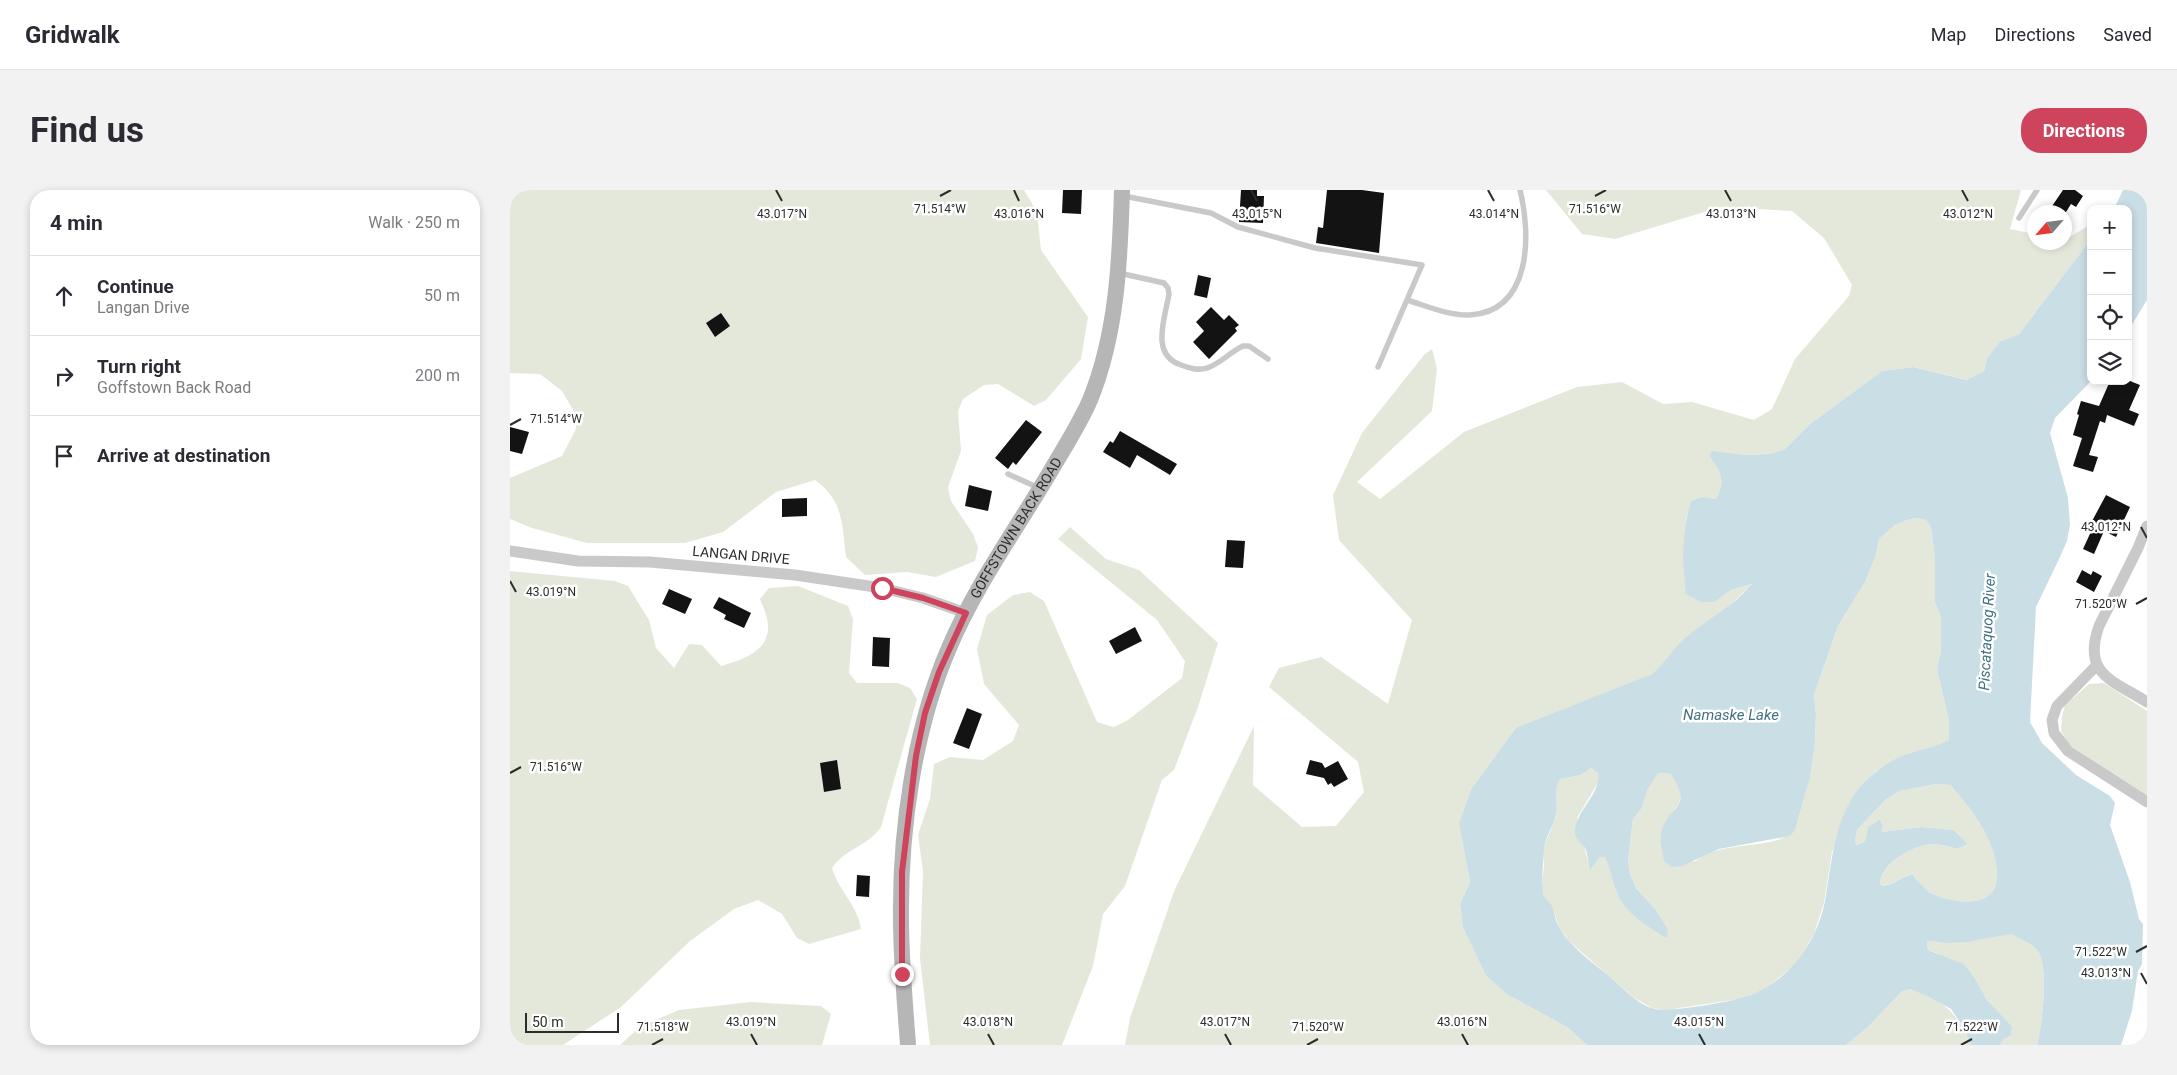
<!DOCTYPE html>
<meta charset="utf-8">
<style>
body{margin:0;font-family:Roboto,sans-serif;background:#f2f2f3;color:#2b2b33}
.controls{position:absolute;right:15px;top:15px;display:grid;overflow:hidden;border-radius:10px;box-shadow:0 2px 8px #0003}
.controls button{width:45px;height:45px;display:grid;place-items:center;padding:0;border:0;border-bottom:1px solid #e1e1e2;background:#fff;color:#2b2b33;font:25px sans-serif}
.compass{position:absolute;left:1517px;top:15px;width:45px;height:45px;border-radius:50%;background:#fff;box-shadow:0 2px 8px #0003;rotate:242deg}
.scale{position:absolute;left:15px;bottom:12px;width:94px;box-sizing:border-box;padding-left:5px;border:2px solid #2c2c2c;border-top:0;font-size:14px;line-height:18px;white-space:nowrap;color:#2c2c2c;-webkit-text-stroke:4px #fff;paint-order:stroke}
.stop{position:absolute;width:15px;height:15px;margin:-11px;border:4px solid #ce445d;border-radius:50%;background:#fff}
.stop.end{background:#ce445d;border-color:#fff;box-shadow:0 1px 5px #0008}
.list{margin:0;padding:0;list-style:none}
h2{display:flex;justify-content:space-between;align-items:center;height:65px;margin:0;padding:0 20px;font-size:21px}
h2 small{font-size:16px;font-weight:400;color:#7c7c81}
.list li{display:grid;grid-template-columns:32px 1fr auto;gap:15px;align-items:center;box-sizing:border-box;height:80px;padding:0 20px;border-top:1px solid #e1e1e2}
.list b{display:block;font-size:19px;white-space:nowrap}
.list p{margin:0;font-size:16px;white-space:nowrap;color:#7c7c81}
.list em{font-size:16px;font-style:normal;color:#7c7c81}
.icon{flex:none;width:28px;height:28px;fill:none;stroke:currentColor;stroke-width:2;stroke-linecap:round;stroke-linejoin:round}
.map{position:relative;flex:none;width:1637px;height:855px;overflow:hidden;border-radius:20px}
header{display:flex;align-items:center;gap:30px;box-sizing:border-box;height:70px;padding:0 25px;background:#fff;border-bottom:1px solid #e1e1e2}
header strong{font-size:24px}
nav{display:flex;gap:28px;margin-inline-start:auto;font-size:18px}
.intro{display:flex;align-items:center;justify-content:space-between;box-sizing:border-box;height:120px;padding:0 30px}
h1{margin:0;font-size:35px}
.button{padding:12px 22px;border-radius:20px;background:#ce445d;color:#fff;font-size:18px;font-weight:700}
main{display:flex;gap:30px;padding:0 30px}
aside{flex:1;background:#fff;border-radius:20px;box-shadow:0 2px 8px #0003}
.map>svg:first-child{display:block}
.green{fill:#e4e8db}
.water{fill:#cadee6;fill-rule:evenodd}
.building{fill:#131313}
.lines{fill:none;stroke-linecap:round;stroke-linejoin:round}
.service{stroke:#c9c9c9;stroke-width:5.5}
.minor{stroke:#c9c9c9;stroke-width:11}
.secondary{stroke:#b6b6b6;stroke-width:16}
.route{stroke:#ce445d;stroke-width:6}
.ticks{fill:none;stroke:#2c2c2c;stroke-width:2}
.labels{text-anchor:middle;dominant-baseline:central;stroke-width:5;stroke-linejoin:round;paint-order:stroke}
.street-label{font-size:14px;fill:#2c2c2c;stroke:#fff}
.water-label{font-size:15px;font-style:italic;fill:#457283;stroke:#fff}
.ticks-label{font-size:12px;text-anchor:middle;fill:#2c2c2c;stroke:#fff;stroke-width:5;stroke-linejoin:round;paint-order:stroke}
</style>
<header>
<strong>Gridwalk</strong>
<nav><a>Map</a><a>Directions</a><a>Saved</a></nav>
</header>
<div class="intro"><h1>Find us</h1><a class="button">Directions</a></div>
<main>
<aside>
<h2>4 min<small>Walk · 250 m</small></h2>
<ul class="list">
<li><svg class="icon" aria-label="ahead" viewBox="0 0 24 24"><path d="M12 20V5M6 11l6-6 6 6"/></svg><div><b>Continue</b><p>Langan Drive</p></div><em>50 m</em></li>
<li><svg class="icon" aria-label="right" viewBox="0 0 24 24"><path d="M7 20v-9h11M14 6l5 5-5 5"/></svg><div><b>Turn right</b><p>Goffstown Back Road</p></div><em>200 m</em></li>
<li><svg class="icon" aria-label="arrive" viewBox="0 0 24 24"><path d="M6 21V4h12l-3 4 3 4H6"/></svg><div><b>Arrive at destination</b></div></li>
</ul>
</aside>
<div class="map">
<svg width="1637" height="855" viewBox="0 0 1637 855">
<rect width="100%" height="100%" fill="#fff"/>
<!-- green -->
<path class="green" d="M0 0H514L527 22 531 60 578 127 571 169 536 210 524 216 488 194 474 195 453 209 448 221 451 261 438 297 441 311 463 344 468 357 465 371 426 387 397 382 355 385 336 367C332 335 334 311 305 290L266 302 213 342 175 353H77L22 338 0 329V288L52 266 66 239V225L52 201 30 184 0 183Z
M1036 0H1511L1500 39 1524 44V52H1554L1555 50 1581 34V49L1509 144 1490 153 1477 168 1474 181 1458 190 1403 177 1372 181 1300 234 1275 259 1260 264 1199 266C1211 282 1216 290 1206 309L1194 307 1177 324 1175 352 1205 412 1221 400 1243 394 1214 420 1172 451 1156 472 1142 484 1090 506 949 634 960 692 950 714 953 738 976 786 998 805 1057 837 1077 855H615L620 828 665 699 744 536 743 595 792 637 826 636 854 602 848 572 759 497 769 478 811 467 878 514 902 430 829 350 823 305 852 243 914 165 922 159 927 179 922 221 847 292 870 309 954 242 1067 197 1112 192 1153 214 1182 212 1244 230 1262 219 1285 169 1339 106 1342 95 1314 48 1282 21 1211 17 1105 49 1072 44Z
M1407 328 1416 330 1421 338 1425 369V412L1431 427V461L1427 479 1439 531V550L1431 555 1402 562 1366 581 1350 598 1339 616 1322 662 1314 713 1304 744 1287 773 1255 799 1230 809 1156 820 1142 818 1123 807 1060 752 1049 738 1044 721 1034 707 1032 697 1034 675 1033 664 1036 651 1046 627V594L1050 589 1071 585 1081 578 1088 583 1089 591 1067 628 1080 679 1090 667 1095 666 1101 680 1109 707 1158 740 1146 720 1126 698 1120 684 1118 670 1123 629 1132 618 1138 599 1148 583 1162 584C1170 599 1176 605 1164 620L1184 672C1209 653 1239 658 1268 650 1274 648 1280 643 1285 640L1300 588 1305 553 1306 523 1304 505 1328 436 1355 392 1366 365 1369 349 1385 335 1397 330Z
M560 337 596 369 629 380 708 453 688 517 664 580 652 590 615 696 593 724 583 776 552 855H420L410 769 413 681 408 645 420 609 424 574 440 567 473 570 503 551 509 535 474 494 467 459 477 425 503 405 520 402 534 411 587 532 604 537 618 530 672 488 675 471 647 430 548 349Z
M0 381 105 391 118 396 139 430 146 458 164 478 179 454 192 455 211 476C231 470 259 462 258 436 258 427 253 417 250 409L259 398 288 396 338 416 343 429 339 483 347 493H388L400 498 407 509 371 637C357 657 336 658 322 678 329 701 348 716 351 739L299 754 287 748 272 724 248 710 224 719 180 751 111 817 53 855H0Z
M1594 493 1637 521V607L1559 555 1551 541 1552 526 1555 515 1579 494Z
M1427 594 1440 595C1462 619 1492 656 1486 693 1481 720 1436 712 1419 702 1412 697 1408 692 1403 685 1391 684 1383 697 1370 695 1369 674 1402 656 1421 654 1430 654 1438 656 1447 659L1458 654 1444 640 1411 637 1372 642 1373 636 1358 637 1355 651 1347 655 1345 652 1347 640 1375 610 1390 601Z
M1501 743C1509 748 1521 753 1527 760 1540 777 1532 835 1527 855H1490L1502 836 1477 810 1466 790 1427 763 1418 760 1417 751C1446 754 1473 750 1501 743Z
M1400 799C1437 813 1445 820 1461 855H1336L1359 836 1391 802Z
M241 812 311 816 321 824 312 855H110L131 836 169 820Z"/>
<!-- water -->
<path class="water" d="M1613 0H1637V110L1618 141V19H1604Z
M1581 49V191L1545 228 1540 243 1558 308 1560 335 1557 351 1549 369 1526 417 1520 532 1532 553 1566 585 1600 606 1605 613 1600 635 1620 692 1629 729 1633 734 1632 774 1628 781 1622 821 1611 855H1527C1532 835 1540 777 1527 760 1521 753 1509 748 1501 744L1457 752 1439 753 1417 751 1418 760 1454 774 1466 790 1477 810 1502 836 1501 845 1494 849 1490 855H1461L1452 835 1441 819 1417 806 1400 799 1391 802 1359 836 1336 855H1077L1057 837 998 805 976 786 953 738 950 714 960 692 949 634 961 600 1006 538 1142 484C1155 473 1162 460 1173 450 1195 430 1223 417 1242 394L1221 400 1205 412H1191L1176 404C1172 375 1172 339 1181 311L1194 307 1206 309C1216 290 1211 282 1199 266L1202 261 1234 265 1260 264 1275 259 1300 234 1372 181 1403 177 1457 190 1474 181 1477 168 1490 152 1509 144ZM1407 328 1416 330 1421 338 1425 369V412L1431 427V461L1427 479 1439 531V550C1427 557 1415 558 1403 562 1383 568 1364 581 1350 597 1324 629 1322 671 1315 711 1306 756 1275 796 1231 808 1214 813 1160 822 1145 819 1128 815 1112 797 1099 786 1082 772 1062 758 1050 739 1046 733 1045 725 1043 718 1041 713 1036 710 1034 706 1031 699 1033 662 1035 654 1037 645 1042 637 1045 629 1049 616 1042 601 1050 589L1071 585 1081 578 1088 583C1091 604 1067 619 1065 640 1064 651 1073 652 1076 660 1078 666 1078 673 1080 680L1090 667H1095C1101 680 1103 695 1109 707 1117 724 1142 740 1157 748L1158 740 1154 733 1146 720 1126 698 1120 684 1118 670 1123 629 1132 618 1138 599 1148 583 1161 584C1184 620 1159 613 1151 643 1149 651 1153 663 1154 671L1162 677 1172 676 1209 659 1280 646 1285 640 1300 588 1305 553 1306 523 1304 505 1328 436 1355 392 1366 365 1369 349 1385 335 1397 330ZM1427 594 1440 595C1462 619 1492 657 1486 693 1481 720 1436 712 1419 702 1413 697 1408 692 1403 685 1391 684 1383 698 1370 695 1369 674 1402 656 1421 654 1430 654 1438 656 1447 659L1458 654 1444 640 1411 637 1372 642 1373 636 1370 630 1358 637 1355 651 1347 655 1345 652 1347 640 1375 610 1390 601Z"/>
<!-- building -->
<path class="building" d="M553 0H572L571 24 552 23Z
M731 0H747V6H754L753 33 729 32Z
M817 0H852L874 3 869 63 806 53 808 37 813 38Z
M1553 0H1565L1573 6 1566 17 1561 14 1556 22H1538Z
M688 85 701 88 697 108 684 105Z
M701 117 714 130 719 125 729 135 725 138 727 141 699 169 683 152 694 141 686 132Z
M211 123 220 136 205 147 196 133Z
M1600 191H1620L1630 195 1619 220 1629 224 1624 236 1597 225 1595 233 1590 231 1579 265 1588 267 1583 282 1563 276 1572 248 1563 245 1569 225 1567 224 1571 211 1589 216Z
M516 230 532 242 506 275 503 272 498 279 485 268Z
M0 237 19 242 12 264 0 261Z
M610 241 667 274 660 285 627 265 620 278 593 262 600 251 603 253Z
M459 295 482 301 478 321 455 316Z
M1596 305 1620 317 1606 347 1594 341 1584 364 1573 359 1584 335 1581 333Z
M297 308V326L272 327V309Z
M717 350 735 351 733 378 715 377Z
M1572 380 1581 385 1583 381 1592 386 1584 402 1566 392Z
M159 399 182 409 175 424 152 414Z
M209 407 241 423 234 438 214 429 216 425 203 418Z
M625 437 632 451 606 464 599 451Z
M363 447 380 448 379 477 362 476Z
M457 518 472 524 459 559 443 553Z
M327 570 331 599 314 602 310 573Z
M800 570 812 573 815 578 828 571 838 589 824 597 821 593 818 595 814 588 796 584Z
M347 685 360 686 359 707 346 706Z"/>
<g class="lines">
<!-- service -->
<path class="service" d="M614 6 701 23 728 37 805 58 912 75 868 177
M1509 28 1527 0
M609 83 654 93 658 98 659 104C655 128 640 165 671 175 679 178 688 181 697 178 710 174 720 162 733 156H739L758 169
M897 110C917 116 939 126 960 125 1022 121 1021 44 1010 0
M498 284 529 298"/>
<!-- minor -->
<path class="minor" d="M1637 336 1628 358 1589 436C1572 484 1602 490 1637 512
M0 361 68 371 140 372 285 385 372 398 413 408 456 423
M1586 476 1547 516 1542 530 1544 543 1558 561 1637 612"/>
<!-- secondary -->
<path class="secondary" id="s1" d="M398 855C395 813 391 771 391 728 390 640 404 539 439 458 466 394 508 337 543 277 556 255 570 233 580 210 607 144 610 70 612 0"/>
</g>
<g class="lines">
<!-- route -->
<path class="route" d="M372 398 413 408 456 423 429 482 415 523 406 566 392 682V784"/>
</g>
<!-- ticks -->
<path class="ticks" d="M266 0 272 11M504 0 509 11M741 0 747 11M978 0 984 11M1215 0 1221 11M1452 0 1458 11M430 6 441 0M1085 6 1096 0M0 235 11 229M1631 337 1637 348M0 391 6 402M1626 414 1637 408M0 583 11 577M1626 762 1637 756M1631 783 1637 794M241 844 247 855M478 844 484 855M715 844 721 855M952 844 958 855M1189 844 1195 855M142 855 153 849M797 855 808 849M1451 855 1462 849"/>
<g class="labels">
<!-- street labels -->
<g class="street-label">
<text stroke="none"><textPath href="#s1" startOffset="541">GOFFSTOWN BACK ROAD</textPath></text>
<text transform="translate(231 365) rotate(5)">LANGAN DRIVE</text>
</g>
<!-- water labels -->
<g class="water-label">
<text transform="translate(1477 442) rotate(-87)">Piscataquog River</text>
<text x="1221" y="525">Namaske Lake</text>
</g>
</g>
<g class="ticks-label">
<text x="430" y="23">71.514°W</text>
<text x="1085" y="23">71.516°W</text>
<text x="509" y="28">43.016°N</text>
<text x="984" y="28">43.014°N</text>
<text x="1221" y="28">43.013°N</text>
<text x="1458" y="28">43.012°N</text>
<text x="272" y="28">43.017°N</text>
<text x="747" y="28">43.015°N</text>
<text x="46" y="233">71.514°W</text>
<text x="1596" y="341">43.012°N</text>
<text x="41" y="406">43.019°N</text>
<text x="1591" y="418">71.520°W</text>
<text x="46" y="581">71.516°W</text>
<text x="1591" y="766">71.522°W</text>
<text x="1596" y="787">43.013°N</text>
<text x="241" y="836">43.019°N</text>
<text x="478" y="836">43.018°N</text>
<text x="715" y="836">43.017°N</text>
<text x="952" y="836">43.016°N</text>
<text x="1189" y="836">43.015°N</text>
<text x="153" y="841">71.518°W</text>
<text x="808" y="841">71.520°W</text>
<text x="1462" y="841">71.522°W</text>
</g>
</svg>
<div class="controls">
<button>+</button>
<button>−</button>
<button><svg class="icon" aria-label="locate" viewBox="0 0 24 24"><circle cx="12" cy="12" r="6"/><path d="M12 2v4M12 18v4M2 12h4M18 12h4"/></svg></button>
<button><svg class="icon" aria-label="layers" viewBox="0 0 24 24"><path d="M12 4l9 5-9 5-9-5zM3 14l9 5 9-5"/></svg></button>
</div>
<svg class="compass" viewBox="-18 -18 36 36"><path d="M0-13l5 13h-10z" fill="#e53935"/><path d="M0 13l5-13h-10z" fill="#7c7c81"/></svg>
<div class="scale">50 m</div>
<div class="stop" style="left:372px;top:398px"></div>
<div class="stop end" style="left:392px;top:784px"></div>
</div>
</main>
